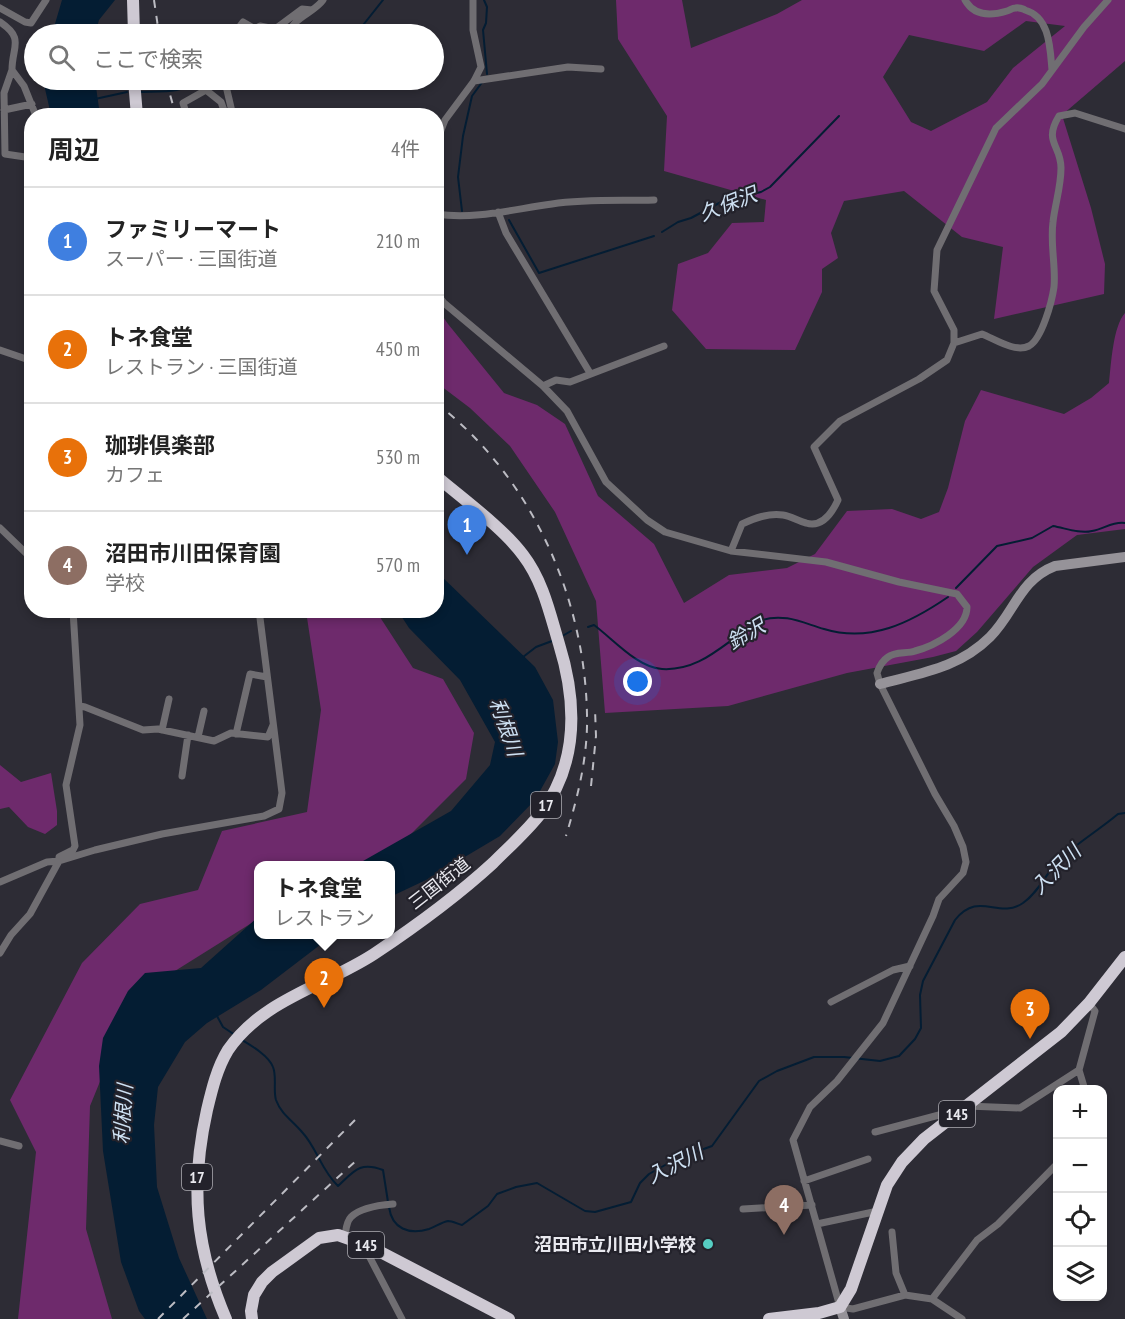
<!DOCTYPE html>
<html lang="ja">
<meta charset="utf-8">
<style>
body{margin:0;font-family:"PT Sans Narrow","Noto Sans JP",sans-serif;background:#f2f2f2;color:#222}
.controls{position:absolute;right:18px;bottom:18px;display:grid;overflow:hidden;border-radius:12px;box-shadow:0 3px 9px #0003}
.controls button{width:54px;height:54px;display:grid;place-items:center;padding:0;border:0;border-bottom:2px solid #e0e0e0;background:#fff;color:#222;font:30px sans-serif}
.you{position:absolute;left:638px;top:682px;width:21px;height:21px;margin:-15px;border:4px solid #fff;border-radius:50%;background:#1a73e8;box-shadow:0 0 0 9px #1a73e833}
.badge{display:grid;place-items:center;width:39px;height:39px;border-radius:50%;background:#396f6a;color:#fff;font-size:20px;font-weight:700}
.pin{position:absolute;translate:-50% -50px;filter:drop-shadow(0 2px 3px #0008)}
.pin::after{content:'';position:absolute;top:32px;width:21px;height:18px;background:inherit;clip-path:polygon(0 0,100% 0,50% 100%)}
.popup{position:absolute;left:254px;top:861px;width:141px;height:78px;box-sizing:border-box;display:grid;place-content:center;border-radius:12px;background:#fff;filter:drop-shadow(0 2px 4px #0005);font-size:20px;white-space:nowrap;color:#767676}
.popup b{font-size:22px;color:#222}
.popup::after{content:'';position:absolute;left:50%;top:100%;margin-left:-12px;border:12px solid transparent;border-top-color:#fff}
.list{margin:0;padding:0;list-style:none}
h2{display:flex;justify-content:space-between;align-items:center;height:78px;margin:0;padding:0 24px;font-size:26px}
h2 small{font-size:20px;font-weight:400;color:#767676}
.list li{display:grid;grid-template-columns:39px 1fr auto;gap:18px;align-items:center;box-sizing:border-box;height:108px;padding:0 24px;border-top:2px solid #e0e0e0}
.list b{display:block;font-size:22px;white-space:nowrap}
.list p{margin:0;font-size:20px;white-space:nowrap;color:#767676}
.list em{font-size:20px;font-style:normal;color:#767676}
.icon{flex:none;width:33px;height:33px;fill:none;stroke:currentColor;stroke-width:2;stroke-linecap:round;stroke-linejoin:round}
.map{position:relative;flex:none;width:1125px;height:1319px;overflow:hidden}
.search{position:absolute;background:#fff;box-shadow:0 3px 9px #0003;left:24px;top:24px;width:420px;height:66px;display:flex;align-items:center;gap:15px;box-sizing:border-box;padding:0 21px;border-radius:33px;color:#767676;font-size:22px}
.panel{position:absolute;background:#fff;box-shadow:0 3px 9px #0003;left:24px;top:108px;width:420px;height:510px;border-radius:24px}
.map>svg:first-child{display:block}
.green{fill:#6e2a6c;fill-rule:evenodd}
.water{fill:#041d33}
.lines{fill:none;stroke-linecap:round;stroke-linejoin:round}
.stream{stroke:#041d33;stroke-width:2}
.street{stroke:#706e72;stroke-width:7}
.secondary{stroke:#969399;stroke-width:10}
.highway{stroke:#cec9d3;stroke-width:12}
.rail{stroke:#bcbcc3;stroke-width:2;stroke-dasharray:8 8;stroke-linecap:butt}
.poi-dot{fill:#56cec3;stroke:#23222b;stroke-width:2}
.labels{text-anchor:middle;dominant-baseline:central;stroke-width:4.5;stroke-linejoin:round;paint-order:stroke}
.shield{fill:#23222b;stroke:#aeadb4;stroke-width:1.5}
.shield-label{font-size:16px;font-weight:bold;fill:#e9e9ef}
.street-label{font-size:18px;fill:#e9e9ef;stroke:#23222b}
.poi-label{font-size:18px;font-weight:bold;fill:#e9e9ef;stroke:#23222b;text-anchor:end}
.water-label{font-size:20px;font-style:italic;fill:#cee1f3;stroke:#23222b}
</style>
<div class="map">
<svg width="1125" height="1319" viewBox="0 0 1125 1319">
<rect width="100%" height="100%" fill="#2d2c35"/>
<!-- green -->
<path class="green" d="M616 0H682L691 48 777 14 802 0H1125V61L1062 115 1091 208 1105 264 1104 294 994 319 1003 247 962 237 904 191 844 201 831 233 838 258 822 269V292L795 350 706 349 672 310 678 264 708 253 732 223 764 222 766 200 664 171 667 116 618 39ZM1026 21 1065 26 1013 68 987 102 931 131 911 122 883 77 909 35 984 51Z
M436 307 448 324 504 393 537 405 565 424 598 496 654 544 684 603 729 575 787 568 815 554 847 511 892 509 921 519 939 512 948 488 965 421 981 390 1064 414 1091 398 1109 383C1111 365 1113 326 1125 313V529L1077 535 1033 567 977 632 956 651 933 657 847 673 728 706 605 713 596 601 555 512 510 446 470 408 437 383Z
M306 611H376L413 668 443 679 474 733 466 779 380 865 258 866V919L135 996 90 1106 86 1229 112 1319H18L36 1152 10 1100 82 963 140 904 198 890 222 831 307 812 321 710Z
M0 765 21 782 51 773 57 811V825L45 834 28 827 9 807 0 809Z"/>
<!-- water -->
<path class="water" d="M62 0H115L99 20 95 34H52Z
M43 80H95L99 108 102 115H51Z
M437 572 535 667 553 700 558 742 555 764 535 800 500 836 426 880 390 897V866L356 865 451 811 490 765 495 742 460 680 409 628 398 611 436 610Z
M258 917V934L333 935 261 990 207 1023 185 1042 158 1087 154 1125 157 1187 179 1258 207 1319H145L139 1311 121 1262 103 1151 99 1066 103 1038 128 991 145 973 201 968Z"/>
<g class="lines">
<!-- stream -->
<path class="stream" d="M484 0 487 7 486 23 483 30 487 74
M356 34 383 0
M140 92C157 91 186 94 196 80
M95 99 127 92
M462 211 458 177 463 136 472 96 483 81
M509 220 539 273 654 236
M662 232 678 222 691 218 723 201 761 192 770 187 839 116
M956 588 997 546 1032 538 1053 526C1065 528 1079 534 1092 531 1104 529 1113 521 1125 523
M588 627 594 625C613 639 638 668 662 669 696 671 717 650 743 632 749 628 756 623 762 620 785 613 803 623 824 629 870 643 910 623 948 597
M564 635 571 631
M523 657 536 647 552 641
M217 1016 223 1027 235 1035
M242 1040C252 1046 269 1056 273 1067 277 1077 273 1090 276 1100 281 1114 293 1121 302 1132 317 1148 321 1170 338 1186 354 1171 360 1161 383 1170L388 1202
M389 1207C392 1229 409 1235 429 1229 435 1227 442 1222 448 1221 452 1221 458 1224 462 1225L488 1206 497 1194 516 1187 537 1183 585 1211 595 1212 631 1202 640 1183 649 1174 676 1159 712 1146 759 1081 777 1071 814 1057H844L880 1061 899 1056 915 1039 921 1028 920 995 923 981 955 920C979 890 998 920 1023 903 1039 892 1046 873 1059 860 1077 843 1099 830 1118 814L1125 813"/>
<!-- street -->
<path class="street" d="M965 0C974 16 991 16 1007 11 1010 10 1012 8 1016 8 1017 7 1024 9 1025 10 1050 17 1050 48 1052 70
M0 8 25 22 31 23 46 0
M0 22C25 39 12 46 12 70L24 86 36 116
M234 34 243 22 255 29 260 26 275 29 302 9 312 10
M289 34C293 17 314 13 323 0
M12 70 4 93 5 154 32 158
M474 81 568 67 601 69
M4 110 32 104
M187 116 183 103 206 90 221 102 226 116
M233 116 226 86 230 80 257 83 278 80
M436 143 445 120 474 81 481 67 473 30V0
M498 212 506 233 590 373
M436 214C475 220 514 209 552 204 586 199 620 201 654 200
M436 293 444 303 543 386 567 411 606 482 647 520 665 532 731 551 826 562 899 582 957 594 967 607C967 629 934 646 915 651 907 654 895 651 888 657 882 661 879 667 877 673L880 684 935 794 954 826 963 847 966 862 963 873 939 899 933 916 883 1023 837 1081 810 1107 793 1140 840 1307 853 1309 905 1295 932 1299 977 1240 998 1224 1058 1163
M954 343 982 334C995 339 1015 353 1029 346 1042 339 1052 301 1054 287 1056 266 1050 244 1053 222 1055 204 1061 187 1061 168 1061 145 1043 142 1059 116L1075 113 1125 129
M0 350 32 361
M543 386 556 380 570 382 664 346
M0 528 32 559
M731 551 742 524C755 518 768 513 783 515 791 516 798 521 806 523 822 528 832 513 838 500L814 447 840 421 919 379 947 360 954 343V330L934 291 937 250 996 128 1042 84 1084 27 1108 0
M80 706 85 707 143 730 158 729 214 741 231 733 268 737 273 725
M162 730 169 699
M236 734 250 674 267 677
M198 737 204 711
M182 776 188 735
M0 882 47 862 59 861V857L73 850 75 846 66 785 80 725 73 610
M0 953 11 935 30 914 59 861 95 850 162 834 264 816 279 809 282 793 259 610
M831 1002 893 970 910 966
M1085 1090 1079 1070 1095 1011 1089 1003
M967 1106 1020 1108 1079 1070
M875 1132 939 1115 949 1120
M0 1141 19 1146
M804 1181 868 1159
M743 1209 812 1205
M817 1224 878 1211
M892 1232 896 1273 905 1295
M345 1236C346 1230 346 1222 351 1217 360 1208 380 1205 393 1204
M369 1246 368 1254 402 1319
M932 1299 962 1319"/>
<!-- secondary -->
<path class="secondary" d="M880 684C921 673 959 668 990 637 1015 612 1019 580 1055 566L1125 557
M840 1307 844 1319"/>
<!-- highway -->
<path class="highway" d="M133 0 134 34
M134 80 137 116
M226 1319C195 1247 190 1186 207 1110 212 1089 217 1068 228 1050 263 999 325 986 374 954 416 926 456 897 493 863 509 847 527 831 541 813 579 762 577 702 559 644 550 614 543 581 523 555 503 528 463 499 436 476
M252 1319 251 1311 254 1295 262 1282 272 1272 319 1238 338 1235 369 1246 509 1319
M769 1319 819 1313 840 1307 851 1289 887 1185 902 1162 924 1139 1061 1032 1089 1003 1125 957"/>
<!-- rail -->
<path class="rail" d="M154 0 159 34
M166 80 176 116
M436 403C531 476 585 597 587 715 588 756 578 796 566 836
M591 786 596 736 595 709
M158 1319 355 1120
M183 1319 359 1158"/>
</g>
<!-- markers -->
<circle class="poi-dot" cx="708" cy="1244" r="6"/>
<g class="labels">
<!-- shield labels -->
<g class="shield">
<rect x="531" y="792" width="30" height="26" rx="4.5"/>
<rect x="939" y="1101" width="36" height="26" rx="4.5"/>
<rect x="182" y="1164" width="30" height="26" rx="4.5"/>
<rect x="348" y="1232" width="36" height="26" rx="4.5"/>
</g>
<g class="shield-label">
<text x="546" y="805">17</text>
<text x="957" y="1114">145</text>
<text x="197" y="1177">17</text>
<text x="366" y="1245">145</text>
</g>
<!-- street labels -->
<g class="street-label">
<text transform="translate(439 883) rotate(-38)">三国街道</text>
</g>
<!-- poi labels -->
<g class="poi-label">
<text x="696" y="1244">沼田市立川田小学校</text>
</g>
<!-- water labels -->
<g class="water-label">
<text transform="translate(728 204) rotate(-21)">久保沢</text>
<text transform="translate(746 634) rotate(-30)">鈴沢</text>
<text transform="translate(506 727) rotate(71)">利根川</text>
<text transform="translate(1056 869) rotate(-45)">入沢川</text>
<text transform="translate(123 1114) rotate(-86)">利根川</text>
<text transform="translate(675 1164) rotate(-27)">入沢川</text>
</g>
</g>
</svg>
<div class="controls">
<button>+</button>
<button>−</button>
<button><svg class="icon" aria-label="locate" viewBox="0 0 24 24"><circle cx="12" cy="12" r="6"/><path d="M12 2v4M12 18v4M2 12h4M18 12h4"/></svg></button>
<button><svg class="icon" aria-label="layers" viewBox="0 0 24 24"><path d="M12 4l9 5-9 5-9-5zM3 14l9 5 9-5"/></svg></button>
</div>
<div class="you"></div>
<div class="pin badge" style="left:467px;top:555px;background:#3f7fe0">1</div>
<div class="pin badge" style="left:324px;top:1008px;background:#e8710a">2</div>
<div class="popup"><b>トネ食堂</b>レストラン</div>
<div class="pin badge" style="left:1030px;top:1039px;background:#e8710a">3</div>
<div class="pin badge" style="left:784px;top:1235px;background:#8d6e63">4</div>
<div class="search"><svg class="icon" aria-label="search" viewBox="0 0 24 24"><circle cx="10" cy="10" r="6"/><path d="M15 15l6 6"/></svg>ここで検索</div>
<section class="panel">
<h2>周辺<small>4件</small></h2>
<ul class="list">
<li><span class="badge" style="background:#3f7fe0">1</span><div><b>ファミリーマート</b><p>スーパー · 三国街道</p></div><em>210 m</em></li>
<li><span class="badge" style="background:#e8710a">2</span><div><b>トネ食堂</b><p>レストラン · 三国街道</p></div><em>450 m</em></li>
<li><span class="badge" style="background:#e8710a">3</span><div><b>珈琲倶楽部</b><p>カフェ</p></div><em>530 m</em></li>
<li><span class="badge" style="background:#8d6e63">4</span><div><b>沼田市川田保育園</b><p>学校</p></div><em>570 m</em></li>
</ul>
</section>
</div>
